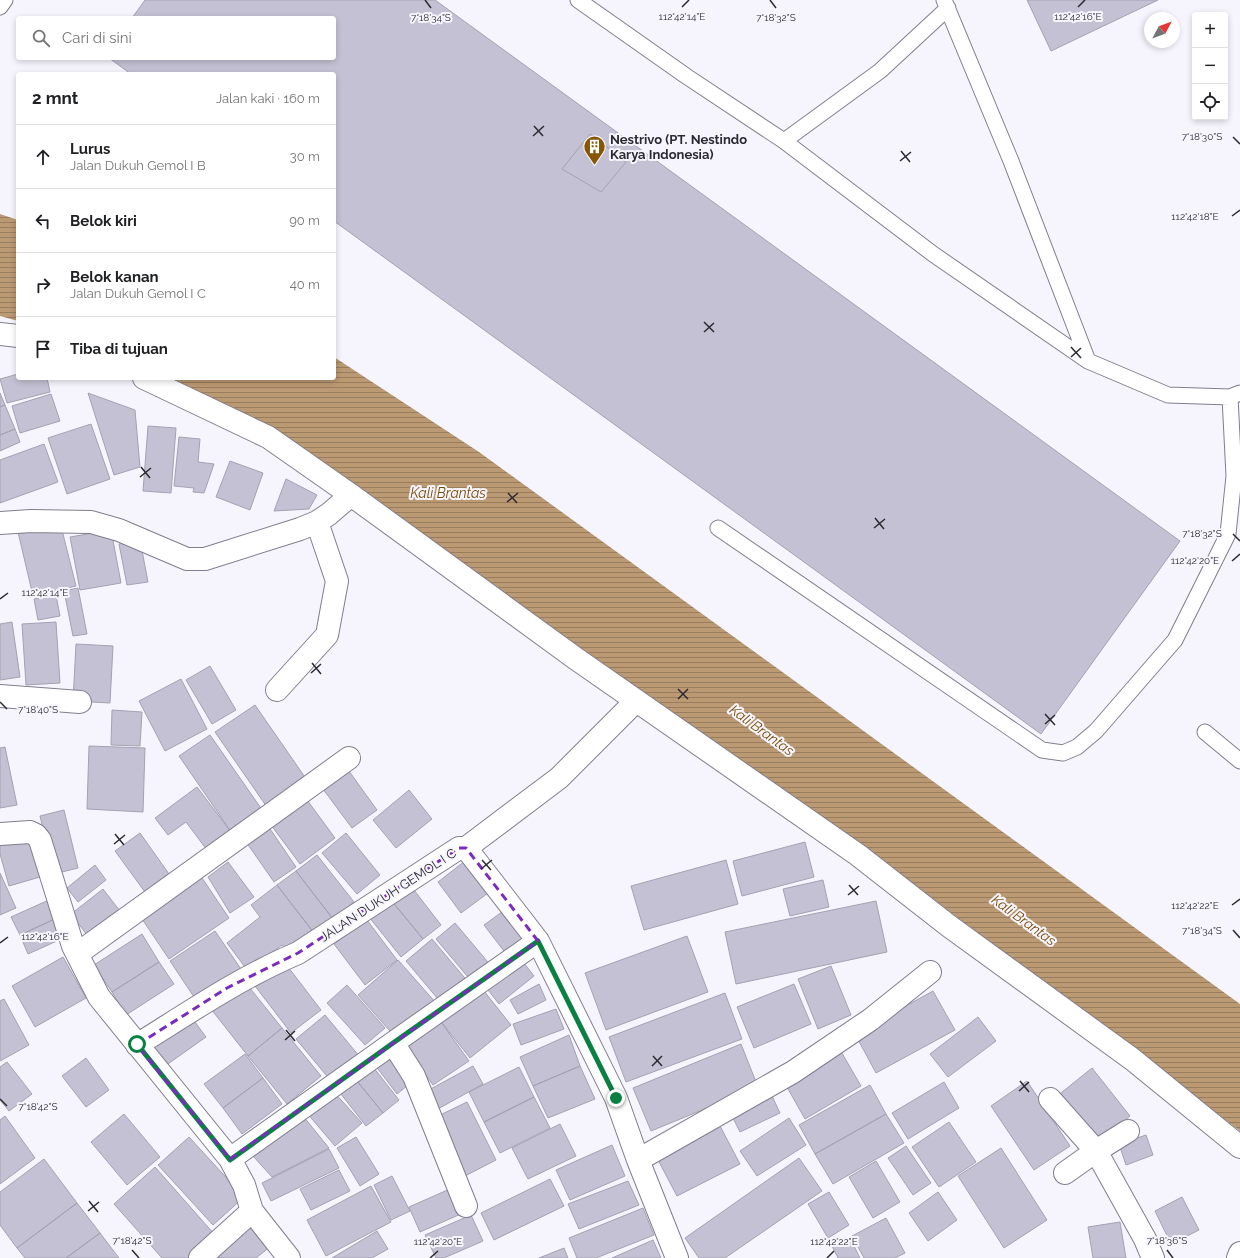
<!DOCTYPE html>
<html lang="id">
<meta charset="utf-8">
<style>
body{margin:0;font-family:Raleway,sans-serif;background:#f2f2f2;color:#202124}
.controls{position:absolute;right:12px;top:12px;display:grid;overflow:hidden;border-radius:4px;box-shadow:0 2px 6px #0003}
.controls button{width:36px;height:36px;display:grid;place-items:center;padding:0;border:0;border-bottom:1px solid #e0e0e0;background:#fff;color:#202124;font:20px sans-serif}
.compass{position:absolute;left:1144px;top:12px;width:36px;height:36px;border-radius:50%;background:#fff;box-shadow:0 2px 6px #0003;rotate:49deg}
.stop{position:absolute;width:12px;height:12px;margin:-9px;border:3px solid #0b8043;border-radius:50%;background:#fff}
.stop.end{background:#0b8043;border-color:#fff;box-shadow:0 1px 4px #0008}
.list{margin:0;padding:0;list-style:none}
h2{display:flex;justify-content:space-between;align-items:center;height:52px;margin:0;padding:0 16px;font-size:17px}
h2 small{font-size:13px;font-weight:400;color:#757577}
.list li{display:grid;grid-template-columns:26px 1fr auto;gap:12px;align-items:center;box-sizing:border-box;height:64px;padding:0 16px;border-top:1px solid #e0e0e0}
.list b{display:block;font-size:15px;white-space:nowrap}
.list p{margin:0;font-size:13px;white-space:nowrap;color:#757577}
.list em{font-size:13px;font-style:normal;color:#757577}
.icon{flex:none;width:22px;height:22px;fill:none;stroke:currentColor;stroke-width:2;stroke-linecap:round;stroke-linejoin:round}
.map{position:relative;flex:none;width:1240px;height:1258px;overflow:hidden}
.search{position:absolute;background:#fff;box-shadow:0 2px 6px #0003;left:16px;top:16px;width:320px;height:44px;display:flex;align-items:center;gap:10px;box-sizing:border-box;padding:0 14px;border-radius:4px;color:#757577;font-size:15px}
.panel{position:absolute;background:#fff;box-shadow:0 2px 6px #0003;left:16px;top:72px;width:320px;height:308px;border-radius:4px}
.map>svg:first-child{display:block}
.water{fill:url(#water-rules)}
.building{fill:#c3c1d3;stroke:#a3a1b3}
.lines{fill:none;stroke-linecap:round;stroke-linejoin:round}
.service-casing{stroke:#807e8f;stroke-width:17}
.minor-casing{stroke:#807e8f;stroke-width:24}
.service{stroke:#fff;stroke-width:15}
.minor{stroke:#fff;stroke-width:22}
.route{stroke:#0b8043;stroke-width:5}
.marked{fill:none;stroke:#7b2cbf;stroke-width:3;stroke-dasharray:8 5;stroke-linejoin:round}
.ticks{fill:none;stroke:#2b2a31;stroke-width:1.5}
.labels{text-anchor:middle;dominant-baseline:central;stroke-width:4;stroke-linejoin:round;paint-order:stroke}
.poi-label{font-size:13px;font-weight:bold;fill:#2b2a31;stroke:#f6f5fd;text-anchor:start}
.street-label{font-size:13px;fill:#2b2a31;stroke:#f6f5fd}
.water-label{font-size:14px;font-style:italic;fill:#784c05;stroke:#f6f5fd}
.ticks-label{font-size:10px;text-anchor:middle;fill:#2b2a31;stroke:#f6f5fd;stroke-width:4;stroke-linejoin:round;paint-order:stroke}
</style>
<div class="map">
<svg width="1240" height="1258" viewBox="0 0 1240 1258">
<defs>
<pattern id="water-rules" width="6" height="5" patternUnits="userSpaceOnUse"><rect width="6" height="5" fill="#bb9972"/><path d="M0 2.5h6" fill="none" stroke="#987d5e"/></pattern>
</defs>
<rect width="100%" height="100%" fill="#f6f5fd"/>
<!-- water -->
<path class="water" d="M0 214 18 220V321L0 316Z
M334 357 479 452 1240 1004V1131L856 841 410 529 281 437 171 378H334Z"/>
<!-- building -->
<path class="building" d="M145 0H435L1180 541 1041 734 334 221V74H131L109 58H334V18H132Z
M1027 0H1158L1051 51Z
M590 134 626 162 601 192 562 169Z
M18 374V378H47L50 392 7 403 0 379Z
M0 393 5 405 0 407Z
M88 393 135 410 140 467 114 475Z
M51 394 60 421 20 433 12 406Z
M5 405 15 429 0 435V407Z
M91 424 110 479 67 494 48 438Z
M148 426 176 428 171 493 143 491Z
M15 429 20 442 0 451V435Z
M179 437 200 439 198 462 214 464 204 493 193 492 194 488 174 486Z
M44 444 58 482 0 503V460Z
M230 461 263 473 250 510 216 497Z
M286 479 317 495 309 509 274 511Z
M60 522 76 586 33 596 18 532Z
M111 530 121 583 80 590 70 537Z
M140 540 148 582 127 585 119 544Z
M78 588 87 634 73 636 64 591Z
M56 595 60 616 38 620 34 599Z
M12 622 20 677 0 680V624Z
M56 622 60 683 26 685 22 624Z
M76 644 113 646 110 703 73 701Z
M210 666 236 710 212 724 186 680Z
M181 679 207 729 165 751 139 701Z
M255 705 309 783 269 810 215 732Z
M112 710 142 712 140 746 111 745Z
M210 735 265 814 234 836 179 756Z
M89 746 145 748 143 812 87 809Z
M5 747 17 805 0 808V748Z
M346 767 377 810 352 828 320 785Z
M197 787 234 836 210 854 186 822 168 835 155 818Z
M409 790 432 819 396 848 373 820Z
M307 800 335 838 300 864 271 825Z
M64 810 78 868 54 874 40 816Z
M266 823 296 867 274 882 244 839Z
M140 833 169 874 145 892 115 851Z
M346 833 380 875 357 894 322 853Z
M28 836 40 877 9 886 0 854V837Z
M805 842 814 877 742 896 733 861Z
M317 855 354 902 333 919 296 871Z
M726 860 738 904 644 930 631 886Z
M465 861 488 893 461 913 438 882Z
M228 862 254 897 230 913 208 877Z
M95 865 106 880 78 902 67 888Z
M296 871 333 919 314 933 277 885Z
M198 872 229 918 169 959 138 913Z
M0 873 16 908 0 915Z
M823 880 829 907 790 916 783 889Z
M277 885 314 933 288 953 282 945 248 971 227 943 260 917 251 905Z
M410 885 441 925 423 939 391 900Z
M103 889 123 915 91 940 71 914Z
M51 899 59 917 20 935 11 917Z
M391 900 423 939 401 957 369 917Z
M876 901 887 952 736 984 725 932Z
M506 909 531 944 510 959 484 925Z
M59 917 68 936 28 954 20 935Z
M367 920 397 960 365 985 334 944Z
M455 923 492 967 473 983 436 939Z
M215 931 243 972 198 1003 170 961Z
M142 934 159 962 112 992 94 965Z
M687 936 708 992 606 1030 585 973Z
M432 939 469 983 443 1005 406 961Z
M63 957 86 998 35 1027 12 986Z
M520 958 534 976 499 1004 485 986Z
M398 960 436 1003 397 1039 358 995Z
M159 962 174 984 126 1015 112 992Z
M285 963 321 1010 291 1033 255 986Z
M831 966 851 1015 818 1029 798 979Z
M245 982 282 1028 248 1056 211 1009Z
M539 984 546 1000 518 1014 510 1000Z
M794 984 811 1024 754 1048 737 1007Z
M347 985 385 1028 365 1045 327 1003Z
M480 986 511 1025 470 1058 439 1019Z
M933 991 955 1030 876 1073 855 1034Z
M725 993 742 1039 626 1082 609 1037Z
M4 999 29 1045 0 1061V1001Z
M556 1009 564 1029 521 1045 513 1024Z
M325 1015 360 1057 331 1081 296 1039Z
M436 1015 469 1061 433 1085 401 1040Z
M978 1017 996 1041 948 1077 930 1054Z
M192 1018 206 1037 165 1066 152 1048Z
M282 1028 321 1076 287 1104 248 1056Z
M569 1035 580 1066 533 1086 520 1057Z
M741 1044 758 1087 651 1131 633 1088Z
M839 1048 861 1086 805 1119 783 1080Z
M391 1053 413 1081 397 1094 375 1065Z
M245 1054 263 1078 223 1108 204 1084Z
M86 1058 109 1090 86 1107 62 1076Z
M7 1062 32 1094 9 1111 0 1100V1067Z
M370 1063 399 1100 383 1113 353 1076Z
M473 1066 483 1084 436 1110 425 1092Z
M580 1066 595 1099 548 1118 533 1086Z
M519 1067 534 1097 484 1122 469 1092Z
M1092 1068 1130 1116 1095 1145 1056 1097Z
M353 1076 383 1113 366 1126 337 1089Z
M263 1078 282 1104 242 1134 223 1108Z
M1027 1081 1070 1146 1034 1170 991 1106Z
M944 1082 959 1108 908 1139 892 1113Z
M870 1085 886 1114 815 1154 799 1125Z
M332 1090 362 1123 335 1146 306 1112Z
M772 1096 780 1113 740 1132 732 1116Z
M534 1097 550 1128 500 1153 484 1122Z
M467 1102 496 1160 463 1177 434 1118Z
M124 1114 160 1157 127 1185 91 1142Z
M886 1114 904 1143 833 1184 815 1154Z
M5 1116 35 1158 0 1184V1120Z
M303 1116 329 1148 272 1177 253 1156Z
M789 1118 806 1145 757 1176 740 1151Z
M949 1122 976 1162 939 1187 912 1147Z
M560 1124 576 1156 528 1179 512 1148Z
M720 1126 740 1164 677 1196 657 1158Z
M1146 1135 1153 1155 1126 1165 1119 1144Z
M189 1137 244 1197 213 1225 158 1165Z
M356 1137 379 1174 360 1186 337 1148Z
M612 1145 625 1176 570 1200 556 1170Z
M906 1146 931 1183 913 1195 888 1158Z
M1001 1148 1047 1220 1004 1248 958 1176Z
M329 1149 339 1168 271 1201 262 1183Z
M799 1158 822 1191 725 1258H699L685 1238Z
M44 1159 77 1203 17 1248 0 1225V1192Z
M876 1161 900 1202 873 1218 849 1177Z
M155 1167 215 1235 189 1258H162L114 1204Z
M339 1170 350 1191 311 1210 300 1189Z
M392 1176 410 1211 391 1220 374 1185Z
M550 1179 564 1206 494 1240 481 1213Z
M628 1181 639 1205 579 1229 568 1204Z
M371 1186 391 1222 326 1256 307 1220Z
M452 1188 463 1213 420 1232 409 1207Z
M829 1192 849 1225 828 1238 808 1204Z
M938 1192 957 1220 928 1241 909 1213Z
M1182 1197 1199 1230 1171 1244 1155 1211Z
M77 1203 100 1233 66 1258H25L17 1248Z
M643 1208 654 1235 596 1258H577L569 1238Z
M471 1215 483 1241 444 1258H436L425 1235Z
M254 1218 275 1243 256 1258H204Z
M886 1218 905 1253 895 1258H864L852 1236Z
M1120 1222 1126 1258H1093L1088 1227Z
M377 1231 388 1249 372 1258H332Z
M100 1233 119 1258H66Z
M850 1238 860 1258H838L832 1246Z
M653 1240 661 1258H612Z
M564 1248 568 1258H539Z"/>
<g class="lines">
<defs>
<path id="service" d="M578 0 686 76 784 141 933 254 1088 361 1168 395 1230 397 1240 393
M944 0 1011 161 1088 361
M0 7 5 0
M784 141 880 71 948 8
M718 528 1042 750 1063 753 1077 747 1096 731 1175 640 1228 534 1234 476 1230 397
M1205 732 1240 761"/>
<path id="minor" d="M0 334 18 336
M144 378 268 437 351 495 575 658 858 855 949 926 1132 1059 1240 1147
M0 523 31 521 91 522 119 530 187 559H205L300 529 317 522 329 514 351 495
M277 690 327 635 337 581 317 522
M0 696 80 702
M0 834 30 832 36 835 40 840 73 946 99 997 230 1159 244 1185 252 1211 289 1258
M466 848 538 941 616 1098 638 1160 677 1258
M466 848 559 778 636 701
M77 954 349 758
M393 1043 538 941
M137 1045C190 1012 241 977 298 953L459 848H466
M1050 1099 1096 1151 1145 1239 1153 1258
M230 1159 393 1043 414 1076 466 1206
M638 1160 793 1072 870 1020 930 972
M1065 1173 1096 1151 1128 1131
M200 1258 252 1211
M1238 1258 1240 1253"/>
</defs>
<!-- service casing -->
<use href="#service" class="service-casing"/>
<!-- minor casing -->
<use href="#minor" class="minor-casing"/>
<!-- service -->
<use href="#service" class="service"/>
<!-- minor -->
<use href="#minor" class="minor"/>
</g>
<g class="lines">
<!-- route -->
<path class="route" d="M137 1044 230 1160 393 1043 538 941 616 1098"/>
</g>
<!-- marked area -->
<path class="marked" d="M459 848H466L538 941 230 1159 137 1045 227 988 298 953Z"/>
<!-- ticks -->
<path class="ticks" d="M425 0 431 8M770 0 776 8M682 7 689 0M1078 7 1085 0M534 126 543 136M533 136 544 126M1233 137 1240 144M901 151 910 162M900 161 911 152M1232 216 1240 210M704 322 714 332M704 332 714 323M1071 347 1081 358M1071 357 1081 348M141 467 150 478M140 477 151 468M508 493 517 503M507 502 518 493M875 518 884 529M874 528 885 519M1233 534 1240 541M1232 561 1240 554M0 599 8 593M312 663 321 674M311 673 321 664M678 689 688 699M678 699 688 689M0 702 7 709M1045 714 1055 725M1045 724 1055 715M115 834 124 845M114 844 125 835M482 860 491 870M481 869 492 860M849 885 858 895M848 895 859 886M1232 905 1240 899M1233 930 1240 938M0 943 8 937M286 1030 295 1041M285 1040 295 1031M653 1056 662 1066M652 1066 662 1056M1020 1081 1029 1092M1019 1091 1029 1082M0 1099 7 1106M89 1201 98 1212M88 1211 99 1202M132 1250 139 1258M1167 1250 1173 1258M430 1258 438 1251M827 1258 834 1251"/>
<!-- icons -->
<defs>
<symbol id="building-pin" viewBox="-11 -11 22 30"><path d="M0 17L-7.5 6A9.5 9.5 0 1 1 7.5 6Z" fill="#850" stroke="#f6f5fd"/><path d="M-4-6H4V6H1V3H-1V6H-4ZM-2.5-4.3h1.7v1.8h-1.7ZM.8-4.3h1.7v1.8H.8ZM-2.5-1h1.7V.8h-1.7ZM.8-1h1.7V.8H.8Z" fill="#fff"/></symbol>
</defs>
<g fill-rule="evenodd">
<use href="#building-pin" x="582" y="134" width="25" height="34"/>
</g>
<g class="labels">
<!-- poi labels -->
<g class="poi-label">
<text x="610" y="139">Nestrivo (PT. Nestindo<tspan x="610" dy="15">Karya Indonesia)</tspan></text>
</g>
<!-- street labels -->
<g class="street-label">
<text transform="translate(388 895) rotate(-33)">JALAN DUKUH GEMOL I C</text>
</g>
<!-- water labels -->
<g class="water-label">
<text x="448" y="493">Kali Brantas</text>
<text transform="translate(762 730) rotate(36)">Kali Brantas</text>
<text transform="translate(1024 920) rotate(36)">Kali Brantas</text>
</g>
</g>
<g class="ticks-label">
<text x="682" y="20">112°42'14"E</text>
<text x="1078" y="20">112°42'16"E</text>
<text x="431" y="21">7°18'34"S</text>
<text x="776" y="21">7°18'32"S</text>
<text x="1202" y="140">7°18'30"S</text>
<text x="1195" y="220">112°42'18"E</text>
<text x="1202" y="537">7°18'32"S</text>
<text x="1195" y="564">112°42'20"E</text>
<text x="45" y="596">112°42'14"E</text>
<text x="38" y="713">7°18'40"S</text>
<text x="1195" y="909">112°42'22"E</text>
<text x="1202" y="934">7°18'34"S</text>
<text x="45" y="940">112°42'16"E</text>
<text x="38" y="1110">7°18'42"S</text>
<text x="132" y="1244">7°18'42"S</text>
<text x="1167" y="1244">7°18'36"S</text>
<text x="438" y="1245">112°42'20"E</text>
<text x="834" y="1245">112°42'22"E</text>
</g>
</svg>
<div class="controls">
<button>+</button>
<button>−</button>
<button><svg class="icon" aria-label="locate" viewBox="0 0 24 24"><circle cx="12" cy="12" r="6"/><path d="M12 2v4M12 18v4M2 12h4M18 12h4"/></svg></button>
</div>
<svg class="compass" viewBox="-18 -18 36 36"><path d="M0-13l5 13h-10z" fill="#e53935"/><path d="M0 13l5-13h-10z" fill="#757577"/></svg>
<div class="stop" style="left:137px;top:1044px"></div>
<div class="stop end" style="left:616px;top:1098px"></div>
<div class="search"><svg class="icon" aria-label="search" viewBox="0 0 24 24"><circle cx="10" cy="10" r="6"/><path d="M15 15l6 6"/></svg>Cari di sini</div>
<section class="panel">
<h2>2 mnt<small>Jalan kaki · 160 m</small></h2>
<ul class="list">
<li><svg class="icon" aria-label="ahead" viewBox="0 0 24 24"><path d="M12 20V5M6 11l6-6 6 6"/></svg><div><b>Lurus</b><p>Jalan Dukuh Gemol I B</p></div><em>30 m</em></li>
<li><svg class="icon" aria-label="left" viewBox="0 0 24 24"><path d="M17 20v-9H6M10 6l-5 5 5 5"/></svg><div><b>Belok kiri</b></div><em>90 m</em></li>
<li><svg class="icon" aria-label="right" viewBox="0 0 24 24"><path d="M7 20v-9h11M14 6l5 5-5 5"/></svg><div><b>Belok kanan</b><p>Jalan Dukuh Gemol I C</p></div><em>40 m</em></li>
<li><svg class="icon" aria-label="arrive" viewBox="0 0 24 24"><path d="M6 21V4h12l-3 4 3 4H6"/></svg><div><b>Tiba di tujuan</b></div></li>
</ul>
</section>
</div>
